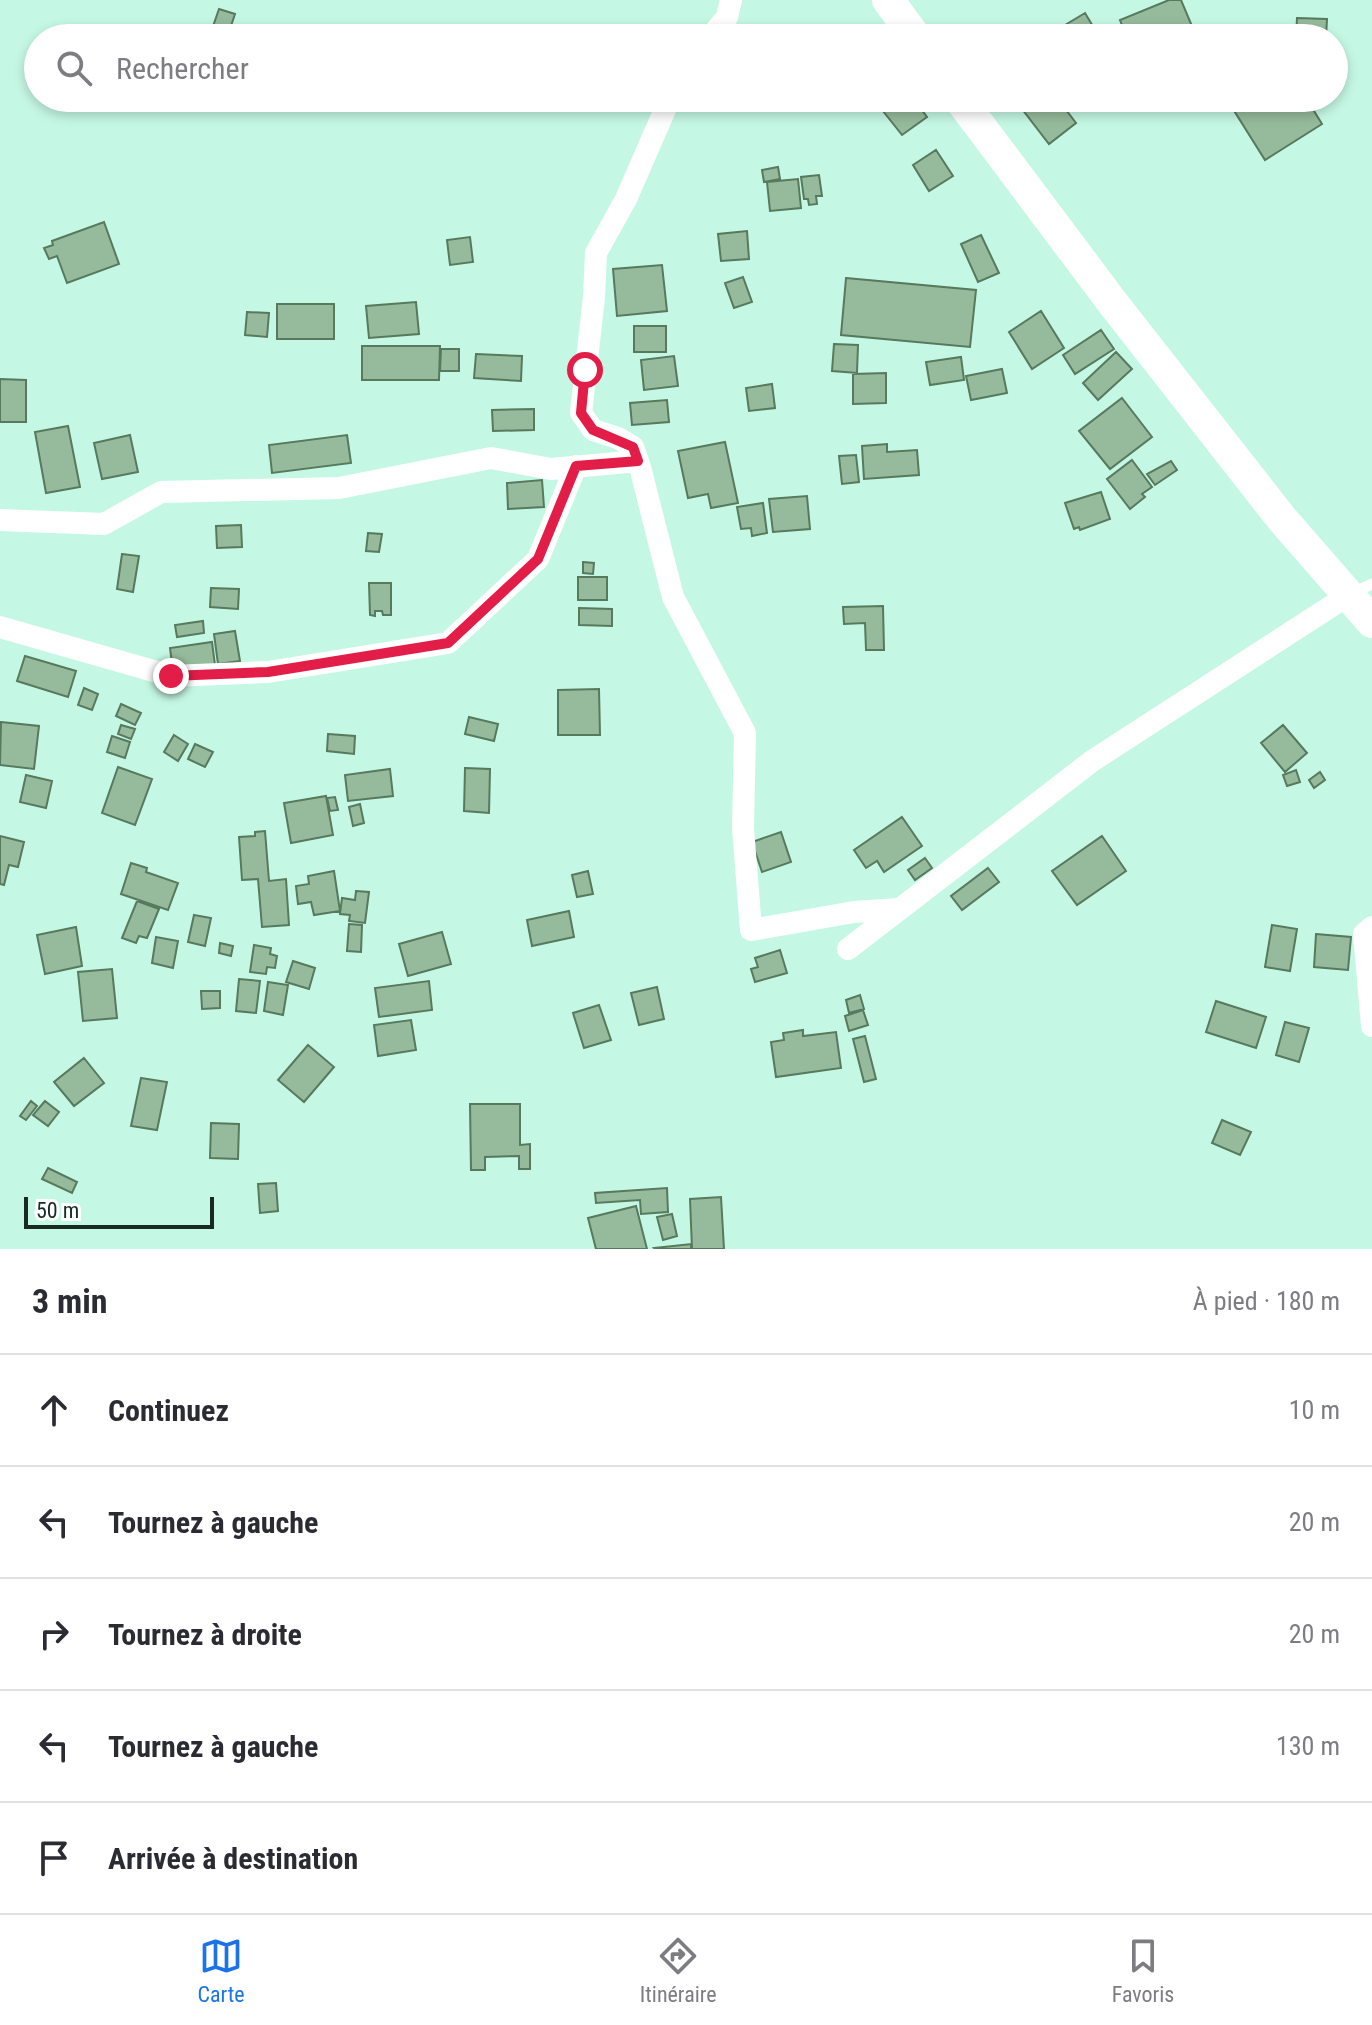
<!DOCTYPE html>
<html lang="fr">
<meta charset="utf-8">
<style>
body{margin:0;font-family:"Roboto Condensed",sans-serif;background:#f2f2f3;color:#2b2b33}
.scale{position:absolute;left:24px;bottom:20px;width:190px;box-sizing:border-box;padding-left:8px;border:4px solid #172b24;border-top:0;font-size:22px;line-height:28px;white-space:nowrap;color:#172b24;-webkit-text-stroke:6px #fff;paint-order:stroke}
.stop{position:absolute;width:24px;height:24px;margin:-18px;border:6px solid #e11d48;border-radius:50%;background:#fff}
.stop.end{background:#e11d48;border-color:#fff;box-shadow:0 2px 8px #0008}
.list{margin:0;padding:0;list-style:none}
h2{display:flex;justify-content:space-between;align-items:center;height:104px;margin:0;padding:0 32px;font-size:34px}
h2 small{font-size:26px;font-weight:400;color:#7c7c81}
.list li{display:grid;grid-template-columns:52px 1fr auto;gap:24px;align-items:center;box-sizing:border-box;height:112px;padding:0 32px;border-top:2px solid #e1e1e2}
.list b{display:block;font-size:30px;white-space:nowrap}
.list em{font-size:26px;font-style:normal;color:#7c7c81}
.icon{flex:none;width:44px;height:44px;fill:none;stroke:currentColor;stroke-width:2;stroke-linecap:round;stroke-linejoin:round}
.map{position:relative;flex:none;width:1372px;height:1249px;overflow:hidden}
.search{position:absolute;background:#fff;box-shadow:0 4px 12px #0003;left:24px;right:24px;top:24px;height:88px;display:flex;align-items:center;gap:20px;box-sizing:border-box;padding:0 28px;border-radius:44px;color:#7c7c81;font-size:30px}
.sheet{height:664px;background:#fff}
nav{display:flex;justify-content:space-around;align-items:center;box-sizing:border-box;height:112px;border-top:2px solid #e1e1e2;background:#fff;font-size:22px;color:#7c7c81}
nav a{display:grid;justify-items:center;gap:4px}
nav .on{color:#1a73e8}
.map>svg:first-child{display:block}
.building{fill:#96bb9c;stroke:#57795d;stroke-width:2}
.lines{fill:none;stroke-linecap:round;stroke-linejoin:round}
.lane{stroke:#fff;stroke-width:11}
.street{stroke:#fff;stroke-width:22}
.secondary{stroke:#fff;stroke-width:32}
.route{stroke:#e11d48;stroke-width:10}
</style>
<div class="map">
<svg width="1372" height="1249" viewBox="0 0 1372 1249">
<rect width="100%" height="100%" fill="#c5f8e4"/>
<!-- building -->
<path class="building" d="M1169 0H1181L1197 38H1127L1120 20Z
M219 9 235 14 227 38H209Z
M1085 13 1100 38H1066L1060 28Z
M1297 18 1327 19 1326 38H1296Z
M900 98H913L927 117 902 135 883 111Z
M996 98H1013L1000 105Z
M1037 98H1057L1076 123 1049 144 1022 109Z
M1233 98H1306L1322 124 1265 160 1228 101Z
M936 150 953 176 929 191 913 165Z
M778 167 780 179 764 182 762 170Z
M819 175 822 196H816L817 204 809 205 808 199H804L801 177Z
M798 179 801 208 770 211 767 182Z
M104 222 119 264 67 283 57 256 49 259 44 248 53 245 52 241Z
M747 231 749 259 721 261 718 234Z
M981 235 999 273 978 282 961 244Z
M470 237 473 262 450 265 447 240Z
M662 265 667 311 617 316 613 269Z
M743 277 752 302 734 308 725 283Z
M846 278 976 290 970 347 841 335Z
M416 302 419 334 369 338 366 306Z
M277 304H334V339H277Z
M1041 311 1064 348 1032 369 1009 332Z
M247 312 269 313 267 337 245 335Z
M634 326H666V352H634Z
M1101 330 1114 349 1075 374 1063 355Z
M834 344 858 345 857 373 832 371Z
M362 346H440L439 380H362Z
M441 349H459V371H440Z
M1116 352 1132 369 1098 400 1083 383Z
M476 354 522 356 521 381 474 378Z
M674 356 678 386 644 390 641 360Z
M961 357 964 380 930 385 926 362Z
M1002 369 1007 393 971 400 966 376Z
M886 373V403L853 404V374Z
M0 379 26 380V422H0Z
M772 384 775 408 749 411 746 388Z
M1122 398 1152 437 1110 469 1079 431Z
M667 400 669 422 632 425 630 403Z
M534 409V430L493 431 492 410Z
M68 426 80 487 46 493 35 432Z
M130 435 138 472 102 479 94 443Z
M347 435 351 463 272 473 269 445Z
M725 442 738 503 711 508 708 494 688 498 678 451Z
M887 444V452L917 450 919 475 864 479 862 446Z
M856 455 859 482 842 484 839 456Z
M1132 460 1152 487 1142 494 1145 497 1130 509 1107 479Z
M1171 461 1177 470 1155 485 1147 474Z
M542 480 544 507 508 509 507 483Z
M1101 492 1110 519 1080 530 1079 527 1074 529 1065 503Z
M807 496 810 529 773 532 769 499Z
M763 503 767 533 752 536 751 528 741 529 737 507Z
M241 525 242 547 217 548 216 526Z
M368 533 382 534 379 552 366 551Z
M122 554 139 556 133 592 117 589Z
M583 562 594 563 593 574 583 573Z
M578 577H607V600H578Z
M369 583H391V615H383L382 611H375V616L370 615Z
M211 588 239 589 238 609 210 607Z
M883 606 884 650H866L865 623 844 624 843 607Z
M579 608 612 609V626L579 625Z
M203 621 204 633 177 637 175 625Z
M235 631 240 661 218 664 214 634Z
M212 642 215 665 173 671 170 648Z
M25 656 76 671 68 697 17 681Z
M84 688 98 694 92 710 78 705Z
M599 689 600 735H558V690Z
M121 704 141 713 135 725 116 716Z
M469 717 498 724 494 741 465 734Z
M1 722 39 726 34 769 0 765Z
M121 725 135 729 131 739 118 734Z
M1283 725 1307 753 1285 772 1261 743Z
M328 734 355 736 354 754 327 751Z
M174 735 188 744 178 761 164 752Z
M112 736 130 742 125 758 107 752Z
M195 744 213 752 205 767 188 759Z
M118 767 152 779 135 825 102 813Z
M465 768 490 769 489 813 464 811Z
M390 769 393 796 348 801 345 775Z
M1296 770 1300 782 1287 786 1283 775Z
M1320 772 1325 780 1314 788 1309 780Z
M26 775 52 781 46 808 20 802Z
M326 796 333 835 291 843 284 803Z
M335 797 338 810 330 811 327 798Z
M360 804 364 823 353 826 349 807Z
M902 817 922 846 884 872 877 861 866 868 854 850Z
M265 831 269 881 286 879 289 925 262 927 258 879 242 880 239 837 255 836V832Z
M781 832 791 862 762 872 752 842Z
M0 836 24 842 18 867 9 865 4 885 0 884Z
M1102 836 1126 871 1077 905 1052 871Z
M925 858 932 868 915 880 908 870Z
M131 863 147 868 146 872 178 883 168 910 121 894Z
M988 868 999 882 962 910 951 896Z
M334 871 340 911 314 915 311 902 298 904 296 886 309 884 308 876Z
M588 871 593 894 577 897 572 875Z
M356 891 369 892 365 923 349 921 350 915 340 914 342 898 355 900Z
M137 901 159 909 147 938 139 936 136 943 122 938Z
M569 911 574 937 532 946 527 920Z
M194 915 211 918 205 946 188 942Z
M349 924 362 925 361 952 347 951Z
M1272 925 1297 929 1290 971 1265 967Z
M76 927 82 966 45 974 37 935Z
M442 932 451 964 408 976 399 944Z
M1316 934 1351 937 1348 970 1314 967Z
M156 937 178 941 173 968 152 963Z
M220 943 233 946 231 956 219 953Z
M254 945 271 948 270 954 277 956 275 968 267 967 266 974 250 972Z
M780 950 787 973 755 982 751 969 758 967 755 958Z
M293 961 315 968 309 989 286 982Z
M112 969 117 1018 83 1021 78 972Z
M239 979 260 981 256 1013 236 1011Z
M429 981 432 1010 379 1017 375 988Z
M268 982 288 985 283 1015 264 1011Z
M657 987 664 1019 639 1025 631 993Z
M201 991H220V1008L202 1009Z
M860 995 864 1009 849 1013 846 1000Z
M1216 1001 1266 1017 1256 1048 1206 1032Z
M599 1005 611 1040 584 1048 573 1013Z
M863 1010 868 1025 849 1031 845 1016Z
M411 1020 416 1050 378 1056 374 1025Z
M1285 1022 1309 1028 1299 1062 1276 1055Z
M803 1030V1036L836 1032 841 1068 776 1077 771 1042 784 1040 783 1033Z
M865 1036 876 1079 864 1082 853 1039Z
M308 1045 334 1067 304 1102 278 1080Z
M84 1058 104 1083 74 1106 54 1082Z
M141 1078 167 1082 157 1130 131 1126Z
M31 1101 37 1106 26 1120 20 1116Z
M45 1101 59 1112 48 1126 33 1115Z
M470 1104H520V1145L530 1144V1169H519V1156L485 1157V1170H471Z
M1222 1120 1251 1132 1240 1155 1212 1143Z
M211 1123 239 1124 238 1159 210 1158Z
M48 1168 77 1182 72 1193 42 1179Z
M276 1183 278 1211 260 1213 258 1184Z
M667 1188 668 1212 641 1214 640 1200 596 1203 595 1193Z
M721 1197 724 1249H692L690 1199Z
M636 1206 647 1249H596L588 1218Z
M672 1214 677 1236 663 1240 657 1217Z
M691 1244V1249H655L654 1248Z"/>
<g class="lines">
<!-- lane -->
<path class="lane" d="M1351 594 1372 584"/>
<!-- street -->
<path class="street" d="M710 38 727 17 731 0
M670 98 626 199 596 253 594 297 581 413 593 430 618 438 633 447 640 467 673 597 745 733 743 828 751 930 854 912 899 909
M0 520 104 524 161 492 339 488 491 458 551 469 638 461
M0 627 171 676 268 672 448 643 538 559 576 466
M1372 927 1364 934 1372 1026
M848 949 1092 761 1347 596"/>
<!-- secondary -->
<path class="secondary" d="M888 0 916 38
M959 98 1112 302 1282 519 1372 622"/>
</g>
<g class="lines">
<!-- route -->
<path class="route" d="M171 676 268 672 448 643 538 559 576 466 638 461 633 447 593 430 581 413 585 370"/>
</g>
</svg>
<div class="scale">50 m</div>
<div class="stop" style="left:585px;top:370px"></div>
<div class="stop end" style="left:171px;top:676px"></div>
<div class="search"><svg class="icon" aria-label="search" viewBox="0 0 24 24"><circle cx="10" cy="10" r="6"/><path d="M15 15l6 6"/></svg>Rechercher</div>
</div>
<section class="sheet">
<h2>3 min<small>À pied · 180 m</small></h2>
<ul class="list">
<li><svg class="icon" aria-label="ahead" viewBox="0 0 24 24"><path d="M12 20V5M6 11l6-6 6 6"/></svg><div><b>Continuez</b></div><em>10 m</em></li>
<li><svg class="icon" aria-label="left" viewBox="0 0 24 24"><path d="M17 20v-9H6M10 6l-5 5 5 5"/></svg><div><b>Tournez à gauche</b></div><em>20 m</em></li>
<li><svg class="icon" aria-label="right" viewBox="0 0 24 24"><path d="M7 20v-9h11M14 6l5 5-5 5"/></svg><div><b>Tournez à droite</b></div><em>20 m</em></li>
<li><svg class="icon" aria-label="left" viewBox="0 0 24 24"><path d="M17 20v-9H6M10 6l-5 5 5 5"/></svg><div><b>Tournez à gauche</b></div><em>130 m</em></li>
<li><svg class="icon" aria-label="arrive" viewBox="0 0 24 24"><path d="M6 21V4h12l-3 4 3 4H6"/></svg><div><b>Arrivée à destination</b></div></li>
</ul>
</section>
<nav>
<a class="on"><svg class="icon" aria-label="map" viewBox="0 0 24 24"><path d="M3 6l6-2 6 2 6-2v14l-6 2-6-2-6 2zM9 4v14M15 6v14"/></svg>Carte</a>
<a><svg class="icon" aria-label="directions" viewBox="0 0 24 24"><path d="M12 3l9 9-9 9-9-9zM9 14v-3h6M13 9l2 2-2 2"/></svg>Itinéraire</a>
<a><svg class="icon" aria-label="saved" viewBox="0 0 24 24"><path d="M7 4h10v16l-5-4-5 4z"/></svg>Favoris</a>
</nav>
